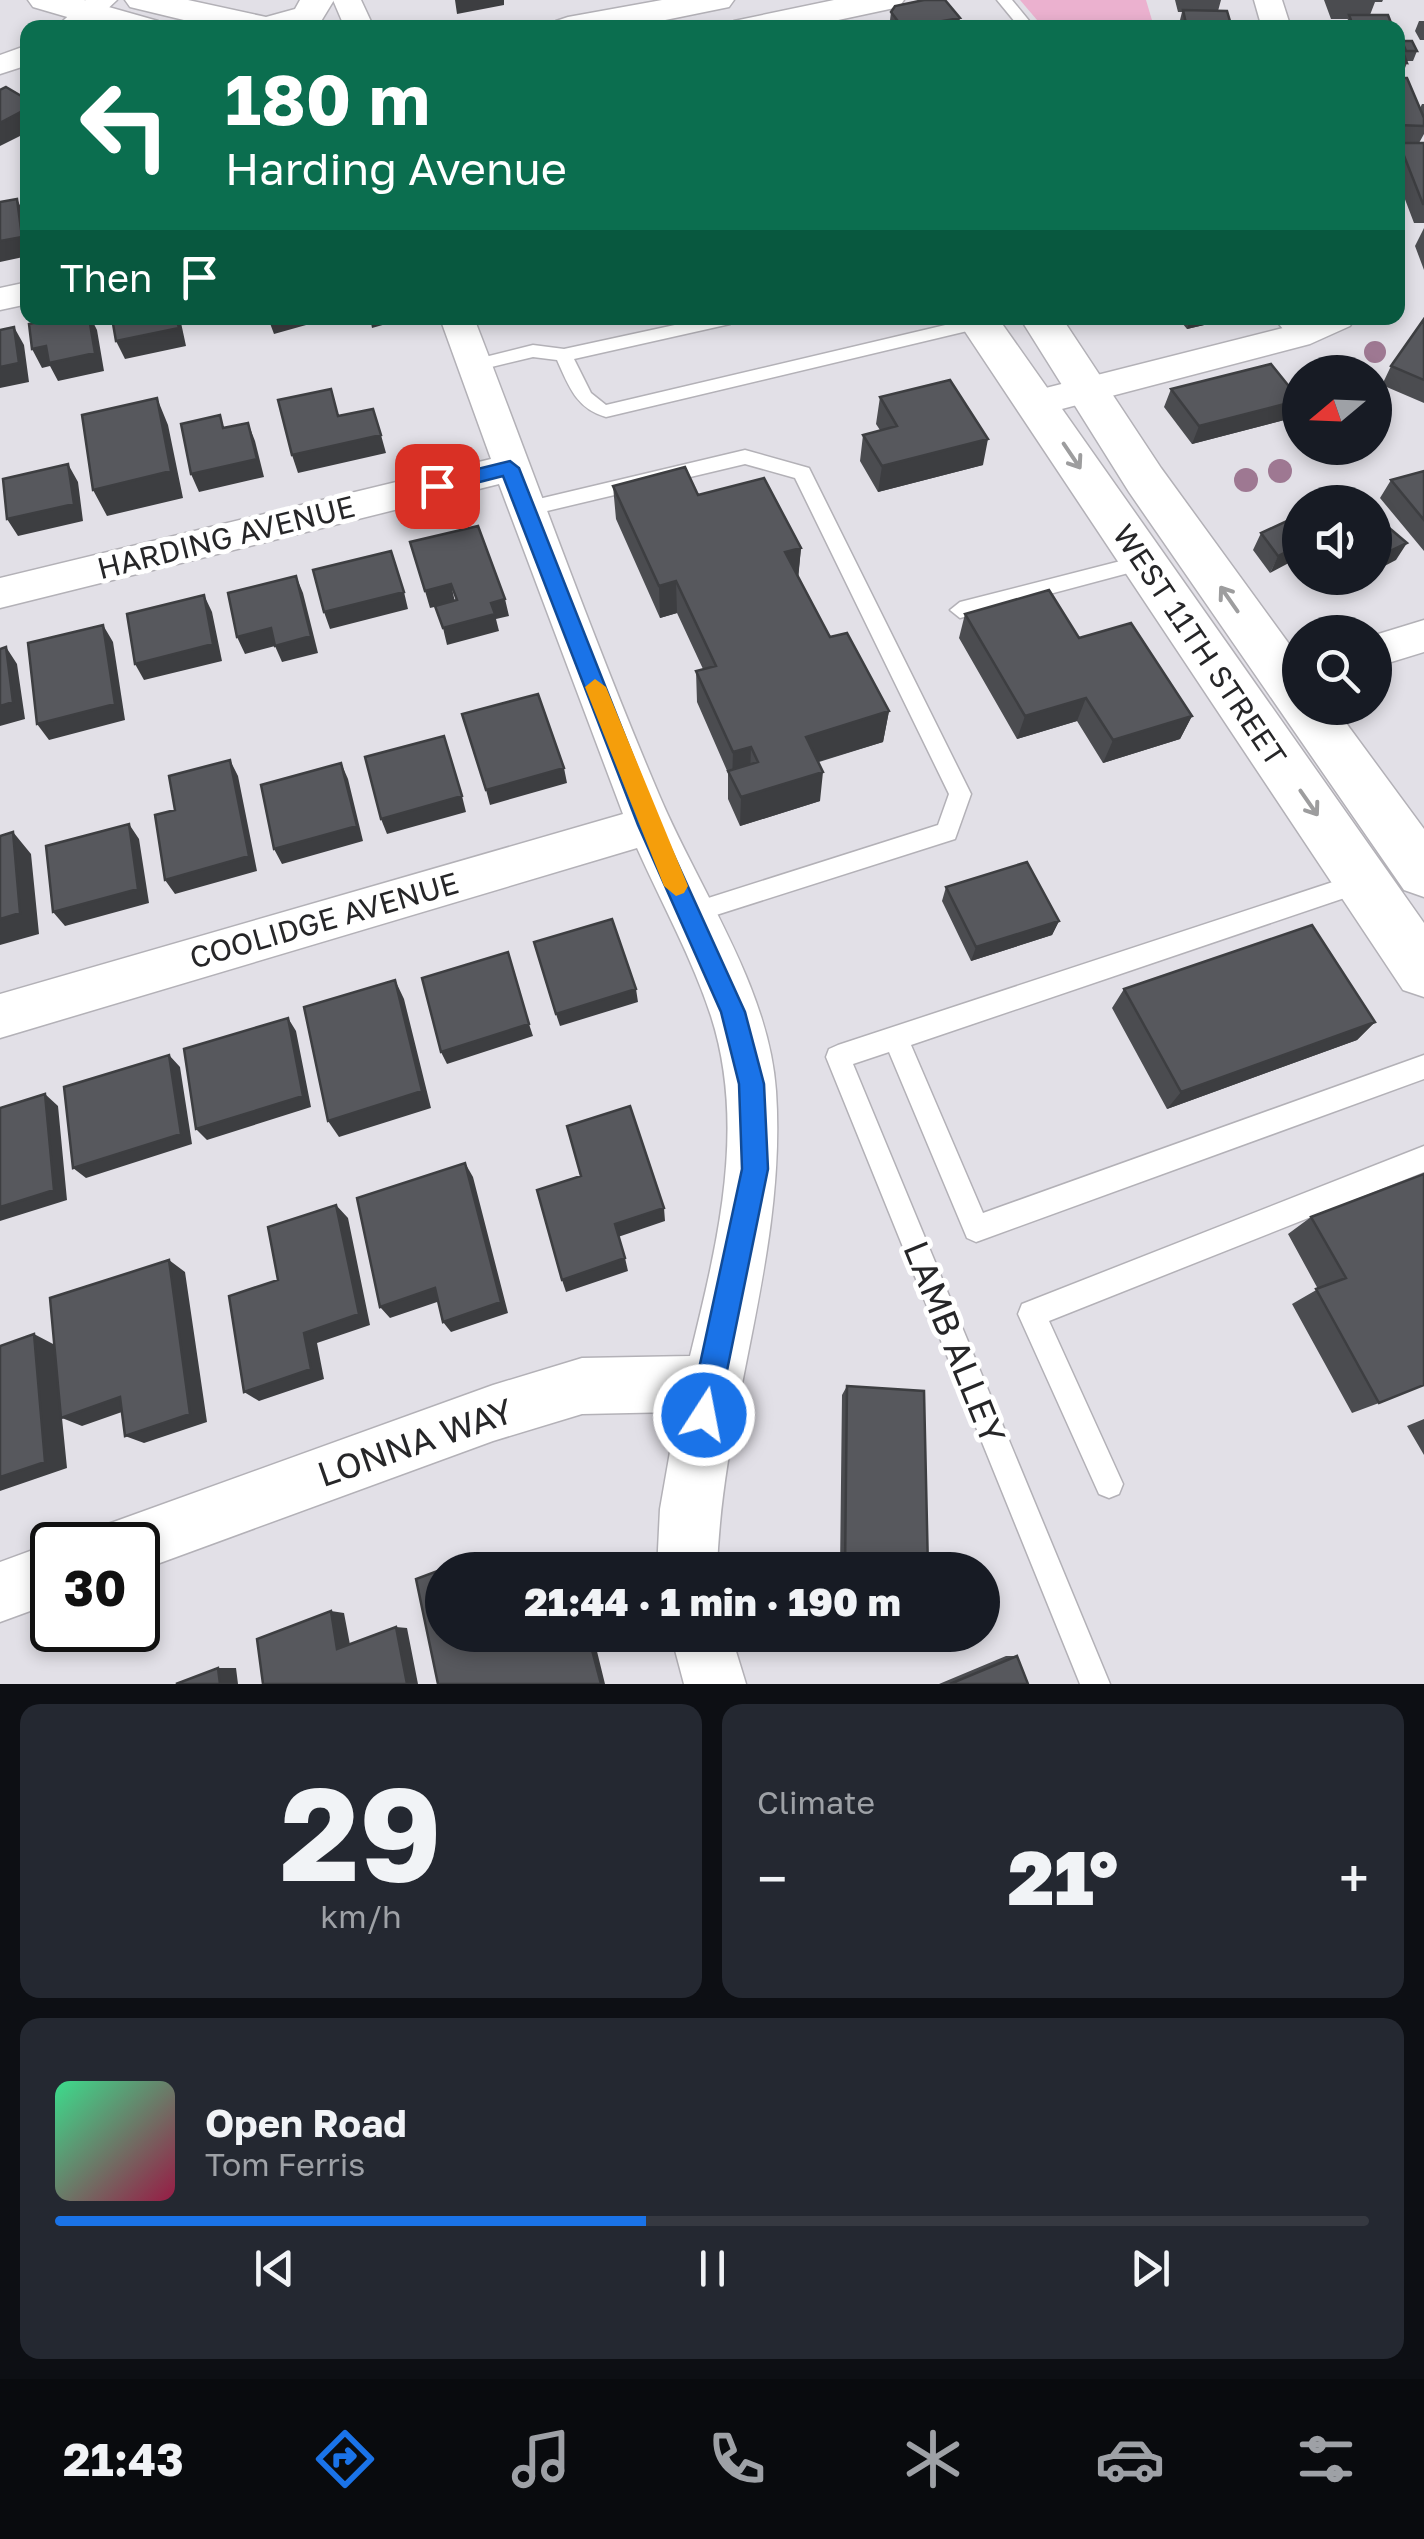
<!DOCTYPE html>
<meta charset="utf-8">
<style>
body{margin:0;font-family:"Golos Text",sans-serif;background:#242831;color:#f1f3f6;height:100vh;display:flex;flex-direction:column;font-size:38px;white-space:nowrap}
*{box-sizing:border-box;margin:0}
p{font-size:32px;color:#9ea1a6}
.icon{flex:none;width:55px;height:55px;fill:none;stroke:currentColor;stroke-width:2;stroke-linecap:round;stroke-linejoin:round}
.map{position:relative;height:1684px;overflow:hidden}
.side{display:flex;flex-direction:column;gap:20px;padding:20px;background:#0d0f14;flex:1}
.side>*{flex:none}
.guide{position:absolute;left:20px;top:20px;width:1385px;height:305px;border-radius:20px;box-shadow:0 5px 15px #0003;background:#0b6e4f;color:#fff;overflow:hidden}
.needle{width:65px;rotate:251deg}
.buttons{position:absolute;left:1282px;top:355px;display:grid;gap:20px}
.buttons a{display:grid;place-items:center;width:110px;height:110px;border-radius:50%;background:#171b24;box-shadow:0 5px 15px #0003;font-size:50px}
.speed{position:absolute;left:30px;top:1522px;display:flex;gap:20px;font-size:50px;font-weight:700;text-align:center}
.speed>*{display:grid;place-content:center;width:130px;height:130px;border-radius:50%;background:#171b24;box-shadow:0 5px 15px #0003;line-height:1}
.speed .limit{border:5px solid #111;border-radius:15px;background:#fff;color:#111}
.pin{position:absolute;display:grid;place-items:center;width:85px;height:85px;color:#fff;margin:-42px;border-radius:20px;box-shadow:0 5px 15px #0006}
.me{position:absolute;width:110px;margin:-55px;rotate:11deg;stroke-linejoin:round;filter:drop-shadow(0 0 8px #0008)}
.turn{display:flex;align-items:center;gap:35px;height:210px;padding:0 40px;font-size:45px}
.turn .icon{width:130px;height:130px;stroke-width:2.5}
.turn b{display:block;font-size:70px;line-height:85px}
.then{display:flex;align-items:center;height:95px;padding:0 40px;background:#0003;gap:20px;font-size:38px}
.big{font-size:75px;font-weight:800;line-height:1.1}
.side .tile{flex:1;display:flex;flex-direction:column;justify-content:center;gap:15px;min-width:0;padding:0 35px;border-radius:20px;background:#242831}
.side .dial{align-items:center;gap:0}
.dial b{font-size:130px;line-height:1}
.song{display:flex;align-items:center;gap:30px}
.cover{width:120px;height:120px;border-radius:15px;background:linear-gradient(135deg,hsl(150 70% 55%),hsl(340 70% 35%))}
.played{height:10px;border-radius:5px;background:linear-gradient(90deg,#1a73e8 45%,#363941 45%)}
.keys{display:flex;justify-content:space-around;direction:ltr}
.heat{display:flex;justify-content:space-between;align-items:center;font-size:55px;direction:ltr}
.side .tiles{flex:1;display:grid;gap:20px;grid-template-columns:1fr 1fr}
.tile:last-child{grid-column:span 2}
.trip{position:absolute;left:425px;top:1552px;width:575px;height:100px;border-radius:50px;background:#171b24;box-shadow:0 5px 15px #0003;font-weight:800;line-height:100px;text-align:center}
.tabs{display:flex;height:160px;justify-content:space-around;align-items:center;background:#090b0e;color:#9ea1a6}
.tabs .icon{width:70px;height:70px}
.tabs .on{color:#1a73e8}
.tabs b{font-size:45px;color:#f1f3f6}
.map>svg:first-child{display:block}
</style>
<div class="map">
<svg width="1424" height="1684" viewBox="0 0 1424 1684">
<rect width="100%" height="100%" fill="#e2e0e7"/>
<!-- green -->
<path fill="#ebb1cf" d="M1020 0H1146L1154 27H1043Z"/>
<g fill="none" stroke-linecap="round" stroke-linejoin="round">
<!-- service casing -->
<g stroke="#b3b1b7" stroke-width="3">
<path id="service" d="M997 0H1012L1035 28H1020Z
M707 318H739L730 324 574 359 591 393 606 405 975 318H986L989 322 980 328 606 417C577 409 569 387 557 360L533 357 475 371 466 365 469 361 533 345 564 349Z
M1274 318H1291L1307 336 1304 340H1292Z
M745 450 809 468 971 794 955 839 688 924 680 921 676 914 680 907 938 825 949 794 795 478 745 464 526 516 516 509 526 502Z
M1144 555 1154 562 1151 567 960 618 950 610 960 602Z
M1363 872 1371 875 1374 882 1371 889 911 1045 983 1213 1424 1055V1079L976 1242 967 1238 889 1052 853 1064 1110 1684H1080L826 1057 829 1049 838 1045Z
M1424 1146V1172L1049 1321 1123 1484 1119 1494 1109 1498 1099 1494 1018 1314 1022 1304Z"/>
</g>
<!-- minor casing -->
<g stroke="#b3b1b7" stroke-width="3">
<path id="minor" d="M86 0H117L87 28H55Z
M333 0H361L374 28H345Z
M1254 0H1282L1291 28H1262Z
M28 45V65L0 74V55Z
M28 282V304L0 310V288Z
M440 318H474C536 478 593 640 660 797 700 891 769 988 776 1091 787 1254 722 1408 717 1570H657L660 1509 677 1412 582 1414 493 1441 138 1571V1545H100L108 1524 493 1385 582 1358 690 1356C717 1245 747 1128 711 1016 692 958 662 904 637 848L0 1038V994L623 814 499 484 0 608V578L491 459Z
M1309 318H1355L1350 326 1310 344 1035 416 1022 412 1017 403 1022 394 1287 327Z
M1424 620V652L1375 667V635Z
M52 1543 56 1545H52V1603L0 1622V1562Z
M671 1635H731L746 1684H684Z"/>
</g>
<!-- primary casing -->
<g stroke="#b3b1b7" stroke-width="3">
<path id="primary" d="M28 0H84L158 21 163 28H105L33 7Z
M125 0H188L266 17 295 9 300 0H334L320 23 306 28H217L130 7Z
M662 0H734L729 7 626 28H551L556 21 568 17Z
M834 0H904L899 7 801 28H729L734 21Z
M956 318H998L1424 923V997L1403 990Z
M1020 318H1062L1161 468 1300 659V708H1335L1424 829V897L1404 890 1129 492Z"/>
</g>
<!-- service -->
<use href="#service" fill="#fff" fill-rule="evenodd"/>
<!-- minor -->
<use href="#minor" fill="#fff" fill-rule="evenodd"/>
<!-- primary -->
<use href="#primary" fill="#fff" fill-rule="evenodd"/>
</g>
<!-- trees -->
<g fill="#9e7892">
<circle cx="1375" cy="352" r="11"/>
<circle cx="1280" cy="471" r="12"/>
<circle cx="1246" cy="480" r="12"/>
</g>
<!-- wall -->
<path fill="#4b4c50" d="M1175 0H1221L1218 11 1232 28H1178L1182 12H1178Z
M1324 0H1383L1382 2H1375L1370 15 1393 28H1344L1348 19H1331Z
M891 12 958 28H889Z
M1419 21H1424V40H1420L1415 31Z
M1398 38 1400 45 1402 41 1417 51 1413 61H1407V63L1401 78 1420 108 1422 104H1424V134L1419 143H1424V223H1414L1398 181Z
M1424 228V270L1415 246Z
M1178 318H1234L1187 329Z
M1424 319V403L1382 385 1391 366Z
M1171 389 1292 418 1192 444 1164 407Z
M880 397 983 465 878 492 860 461 863 435 880 430 876 424Z
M1424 471V551L1380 498 1391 480Z
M613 486 698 495 801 548 798 577 830 637 889 711 883 742 819 762 820 801 740 826 728 799V773L697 702 696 671 703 669 677 613 660 618 616 519Z
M1300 515 1270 573 1253 550 1261 533Z
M965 614 1079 638 1192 716 1180 739 1103 763 1077 721 1017 739 959 638Z
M946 887 1059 921 1052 935 971 961 942 901Z
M1124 989 1375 1022 1357 1040 1167 1109 1112 1008Z
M1424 1174 1379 1403 1352 1413 1292 1304 1318 1289 1288 1234 1311 1217Z
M847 1386 928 1570H840L842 1395Z
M1424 1419V1455L1407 1426Z
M1006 1656H1017L1028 1684H939Z"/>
<!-- shaded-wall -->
<path fill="#3d3e41" d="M455 0H504V5L457 14Z
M960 18 958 28H910Z
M28 108V132L0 146V123Z
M17 199 26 218 28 256 0 262V241Z
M89 318H91L97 330 104 371 58 381 50 366 42 368 32 349Z
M176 318H180L186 346 125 359 116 341Z
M268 318H331L274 334Z
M370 318H407L372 328Z
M1191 318H1234L1187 329Z
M14 327 24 345 29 382 0 388V367Z
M157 398 168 425 183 498 107 516 93 490Z
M1300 400 1292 418 1192 444 1199 426Z
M248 423 255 441 264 477 199 492 191 474Z
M381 435 386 453 298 473 292 455Z
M988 439 983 465 878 492 882 466Z
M68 464 78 482 83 521 18 536 7 519Z
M1407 543 1396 560 1375 571V562L1378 557Z
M1300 545V557L1270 573 1278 556Z
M801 548 798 580 785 552Z
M296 576 303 593 318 653 282 662 275 646 245 654 237 637Z
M676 581 677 613 660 618 659 586Z
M451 584 455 602 430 608 425 591Z
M404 592 408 609 330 629 324 612Z
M204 595 212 612 222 661 144 680 135 664Z
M505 599 509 616 496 619 499 631 447 645 443 628 491 603Z
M103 625 113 642 125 720 49 740 37 724Z
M6 647 17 664 25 719 0 726V706Z
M1086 698 1077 721 1017 739 1025 716Z
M889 711 883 742 803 766 806 737Z
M1192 716 1180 739 1103 763 1113 740Z
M751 747 750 776 732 781 733 752Z
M230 760 238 776 257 871 175 894 165 880Z
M341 763 348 779 363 841 282 864 274 849Z
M564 768 567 783 490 805 486 790Z
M823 772 820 801 740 826 741 797Z
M462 796 466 812 387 834 381 819Z
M129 824 139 839 149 903 65 926 53 912Z
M13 832 31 854 39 934 0 945V919Z
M1059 921 1052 935 971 961 976 947Z
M395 980 404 999 431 1108 339 1137 328 1121Z
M636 989 638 1002 560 1026 556 1014Z
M288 1018 296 1031 311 1107 207 1140 196 1129Z
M1375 1022 1357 1040 1167 1109 1181 1092Z
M529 1024 533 1036 447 1064 441 1052Z
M169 1055 180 1067 192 1144 86 1178 73 1168Z
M45 1094 58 1106 67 1200 0 1221V1207Z
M465 1163 473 1177 508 1313 451 1332 443 1322Z
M336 1205 348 1218 370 1325 317 1343 324 1379 259 1401 244 1392 304 1333Z
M664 1208 665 1221 618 1237 615 1224Z
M625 1258 628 1271 566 1292 562 1280Z
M169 1260 185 1272 207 1422 144 1443 125 1436Z
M435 1288 443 1300 390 1318 380 1307Z
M34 1334 55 1345 120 1397 139 1406 82 1426 62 1418 67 1468 0 1491V1477Z
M478 1556 486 1559 489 1570H482Z
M331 1611 344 1613 351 1650 337 1649Z
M396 1627 407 1628 418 1684H407Z
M588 1635H593L605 1684H601Z
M218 1668H236L238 1684H220Z"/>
<!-- building -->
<path fill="#57585d" stroke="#3d3e41" stroke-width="2.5" d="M924 0H945L960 18 903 28 891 12 895 6Z
M1183 10 1227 11 1232 28H1187Z
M1349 15H1388L1393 28H1354Z
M1398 38 1407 63 1398 62Z
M1402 41H1412L1417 51H1406Z
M1398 78H1407L1424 118V126L1398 125Z
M6 87 28 100V108L0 123V90Z
M1399 143H1424V204H1423Z
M17 199 22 237 0 241V202Z
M61 318H89L95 353 49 363 46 346 32 349 29 324Z
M112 318H176L179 328 116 341Z
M1424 319V380L1391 366Z
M14 327 19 363 0 367V330Z
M1271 364 1300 400 1199 426 1171 389Z
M950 380 988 439 882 466 863 435 897 426 880 397Z
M331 389 338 416 373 409 381 435 292 455 278 400Z
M157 398 171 471 93 490 82 415Z
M220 415 223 428 248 423 257 459 191 474 181 424Z
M68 464 74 504 7 519 3 479Z
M685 467 698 495 764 478 801 548 785 552 830 637 847 633 889 711 806 737 823 772 741 797 728 771 758 762 751 747 733 752 696 671 716 666 676 581 659 586 613 486Z
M1424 471V520L1391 480Z
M1348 492 1360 502H1326Z
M1300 515V545L1278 556 1261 533Z
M1375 516 1407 543 1378 557 1375 555Z
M478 526 505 599 491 603 495 614 443 628 435 606 457 600 451 584 425 591 410 542Z
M391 551 404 592 324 612 313 570Z
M296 576 311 636 275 646 271 628 237 637 228 593Z
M1049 590 1079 638 1131 623 1192 716 1113 740 1086 698 1025 716 965 614Z
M204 595 213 644 135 664 127 614Z
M103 625 115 704 37 724 28 643Z
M6 647 13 702 0 706V649Z
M538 694 564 768 486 790 462 714Z
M444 736 462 796 381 819 365 757Z
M230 760 249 856 165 880 155 815 175 810 169 776Z
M341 763 357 826 274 849 261 785Z
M129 824 138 889 53 912 46 846Z
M13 832 20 913 0 919V836Z
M1027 862 1059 921 976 947 946 887Z
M612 919 636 989 556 1014 534 942Z
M1312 925 1375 1022 1181 1092 1124 989Z
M508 952 529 1024 441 1052 422 978Z
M395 980 422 1091 328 1121 304 1007Z
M288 1018 303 1096 196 1129 184 1049Z
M169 1055 181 1134 73 1168 64 1087Z
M45 1094 54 1190 0 1207V1108Z
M630 1106 664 1208 615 1224 625 1258 562 1280 537 1190 581 1176 567 1126Z
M465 1163 501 1302 443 1322 435 1288 380 1307 357 1198Z
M1424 1174V1385L1379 1403 1316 1289 1346 1278 1311 1217Z
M336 1205 359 1314 304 1333 311 1369 244 1392 229 1296 278 1280 268 1227Z
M169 1260 190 1414 125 1436 120 1397 61 1418 50 1298Z
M34 1334 45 1462 0 1477V1346Z
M847 1386 924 1391 928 1570H845Z
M478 1556 482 1570H442V1635H588L601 1684H438L416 1579Z
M331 1611 337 1649 396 1627 407 1684H263L257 1639Z
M1017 1656 1028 1684H950Z
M218 1668 220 1684H176Z"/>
<!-- one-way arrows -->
<defs><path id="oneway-shaft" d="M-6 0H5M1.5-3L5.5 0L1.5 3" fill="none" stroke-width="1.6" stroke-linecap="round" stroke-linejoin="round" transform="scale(2.5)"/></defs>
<g stroke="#9d9d9e">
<use href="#oneway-shaft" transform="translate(1072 456) rotate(56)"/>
<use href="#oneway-shaft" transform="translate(1229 599) rotate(-125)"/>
<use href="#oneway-shaft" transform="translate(1309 803) rotate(55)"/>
</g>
<!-- route -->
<path fill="#1a73e8" stroke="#114b97" stroke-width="2.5" d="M510 461 519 468 660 825 745 1012 764 1084 768 1169 718 1415 714 1425 704 1429 694 1425 689 1415 742 1169 739 1084 721 1012 638 825 503 476 437 493 427 486 437 479Z"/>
<!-- slow -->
<path fill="#f59e0b" d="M595 679 606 687 688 886 684 893 676 896 664 886 585 687Z"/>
<g text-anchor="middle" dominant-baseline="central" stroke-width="10" stroke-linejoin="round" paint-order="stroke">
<!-- street labels -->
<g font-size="30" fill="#262628" stroke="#fff">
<text transform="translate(226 537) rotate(-14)">HARDING AVENUE</text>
<text transform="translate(1200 645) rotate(56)">WEST 11TH STREET</text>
<text transform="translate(324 920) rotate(-16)">COOLIDGE AVENUE</text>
</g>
<!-- near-street labels -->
<g font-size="35" fill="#262628" stroke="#fff">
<text transform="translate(955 1342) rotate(68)">LAMB ALLEY</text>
<text transform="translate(415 1442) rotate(-19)">LONNA WAY</text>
</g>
</g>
</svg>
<div class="buttons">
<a><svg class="needle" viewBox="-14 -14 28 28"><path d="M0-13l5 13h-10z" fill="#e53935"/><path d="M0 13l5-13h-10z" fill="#9ea1a6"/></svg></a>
<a><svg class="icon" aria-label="sound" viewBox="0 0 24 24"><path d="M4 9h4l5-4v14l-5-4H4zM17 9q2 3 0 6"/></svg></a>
<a><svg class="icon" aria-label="search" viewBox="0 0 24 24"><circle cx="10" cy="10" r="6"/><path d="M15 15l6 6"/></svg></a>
</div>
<div class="speed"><div class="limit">30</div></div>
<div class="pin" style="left:437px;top:486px;background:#d93025"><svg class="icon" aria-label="arrive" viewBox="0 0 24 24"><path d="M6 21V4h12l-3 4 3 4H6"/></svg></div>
<svg class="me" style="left:704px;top:1415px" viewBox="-20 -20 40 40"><circle r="17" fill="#1a73e8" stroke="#fff" stroke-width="3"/><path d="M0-11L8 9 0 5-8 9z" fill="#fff"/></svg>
<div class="trip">21:44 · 1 min · 190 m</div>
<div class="guide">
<div class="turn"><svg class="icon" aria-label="left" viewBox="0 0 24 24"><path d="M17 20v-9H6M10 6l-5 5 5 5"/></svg><div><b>180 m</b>Harding Avenue</div></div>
<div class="then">Then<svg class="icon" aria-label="arrive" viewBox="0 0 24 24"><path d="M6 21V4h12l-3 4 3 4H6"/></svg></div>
</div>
</div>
<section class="side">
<div class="tiles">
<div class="tile dial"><b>29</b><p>km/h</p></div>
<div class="tile"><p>Climate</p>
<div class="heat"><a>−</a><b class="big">21°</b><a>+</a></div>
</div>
<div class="tile">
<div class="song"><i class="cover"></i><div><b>Open Road</b><p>Tom Ferris</p></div></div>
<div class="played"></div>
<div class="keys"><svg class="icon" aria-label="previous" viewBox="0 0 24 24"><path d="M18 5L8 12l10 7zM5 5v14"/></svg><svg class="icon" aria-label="pause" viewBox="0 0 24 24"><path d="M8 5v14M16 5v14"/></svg><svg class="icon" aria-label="next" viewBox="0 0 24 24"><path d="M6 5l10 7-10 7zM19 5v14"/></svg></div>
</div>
</div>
</section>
<nav class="tabs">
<b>21:43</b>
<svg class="icon on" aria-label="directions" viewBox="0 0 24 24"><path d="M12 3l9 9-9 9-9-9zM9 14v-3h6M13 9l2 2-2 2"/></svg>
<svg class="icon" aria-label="music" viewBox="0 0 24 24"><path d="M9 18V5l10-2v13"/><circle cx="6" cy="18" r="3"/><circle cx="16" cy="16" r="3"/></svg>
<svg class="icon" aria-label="phone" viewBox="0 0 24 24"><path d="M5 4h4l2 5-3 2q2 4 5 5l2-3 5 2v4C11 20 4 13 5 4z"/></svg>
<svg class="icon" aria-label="climate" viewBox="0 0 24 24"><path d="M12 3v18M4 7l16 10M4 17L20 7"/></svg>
<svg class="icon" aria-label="car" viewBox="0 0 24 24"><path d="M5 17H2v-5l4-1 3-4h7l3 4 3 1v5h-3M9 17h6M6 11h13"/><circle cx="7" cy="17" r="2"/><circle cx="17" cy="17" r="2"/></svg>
<svg class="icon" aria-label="filters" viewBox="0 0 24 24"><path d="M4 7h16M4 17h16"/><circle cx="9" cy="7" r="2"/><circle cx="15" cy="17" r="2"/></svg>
</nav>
